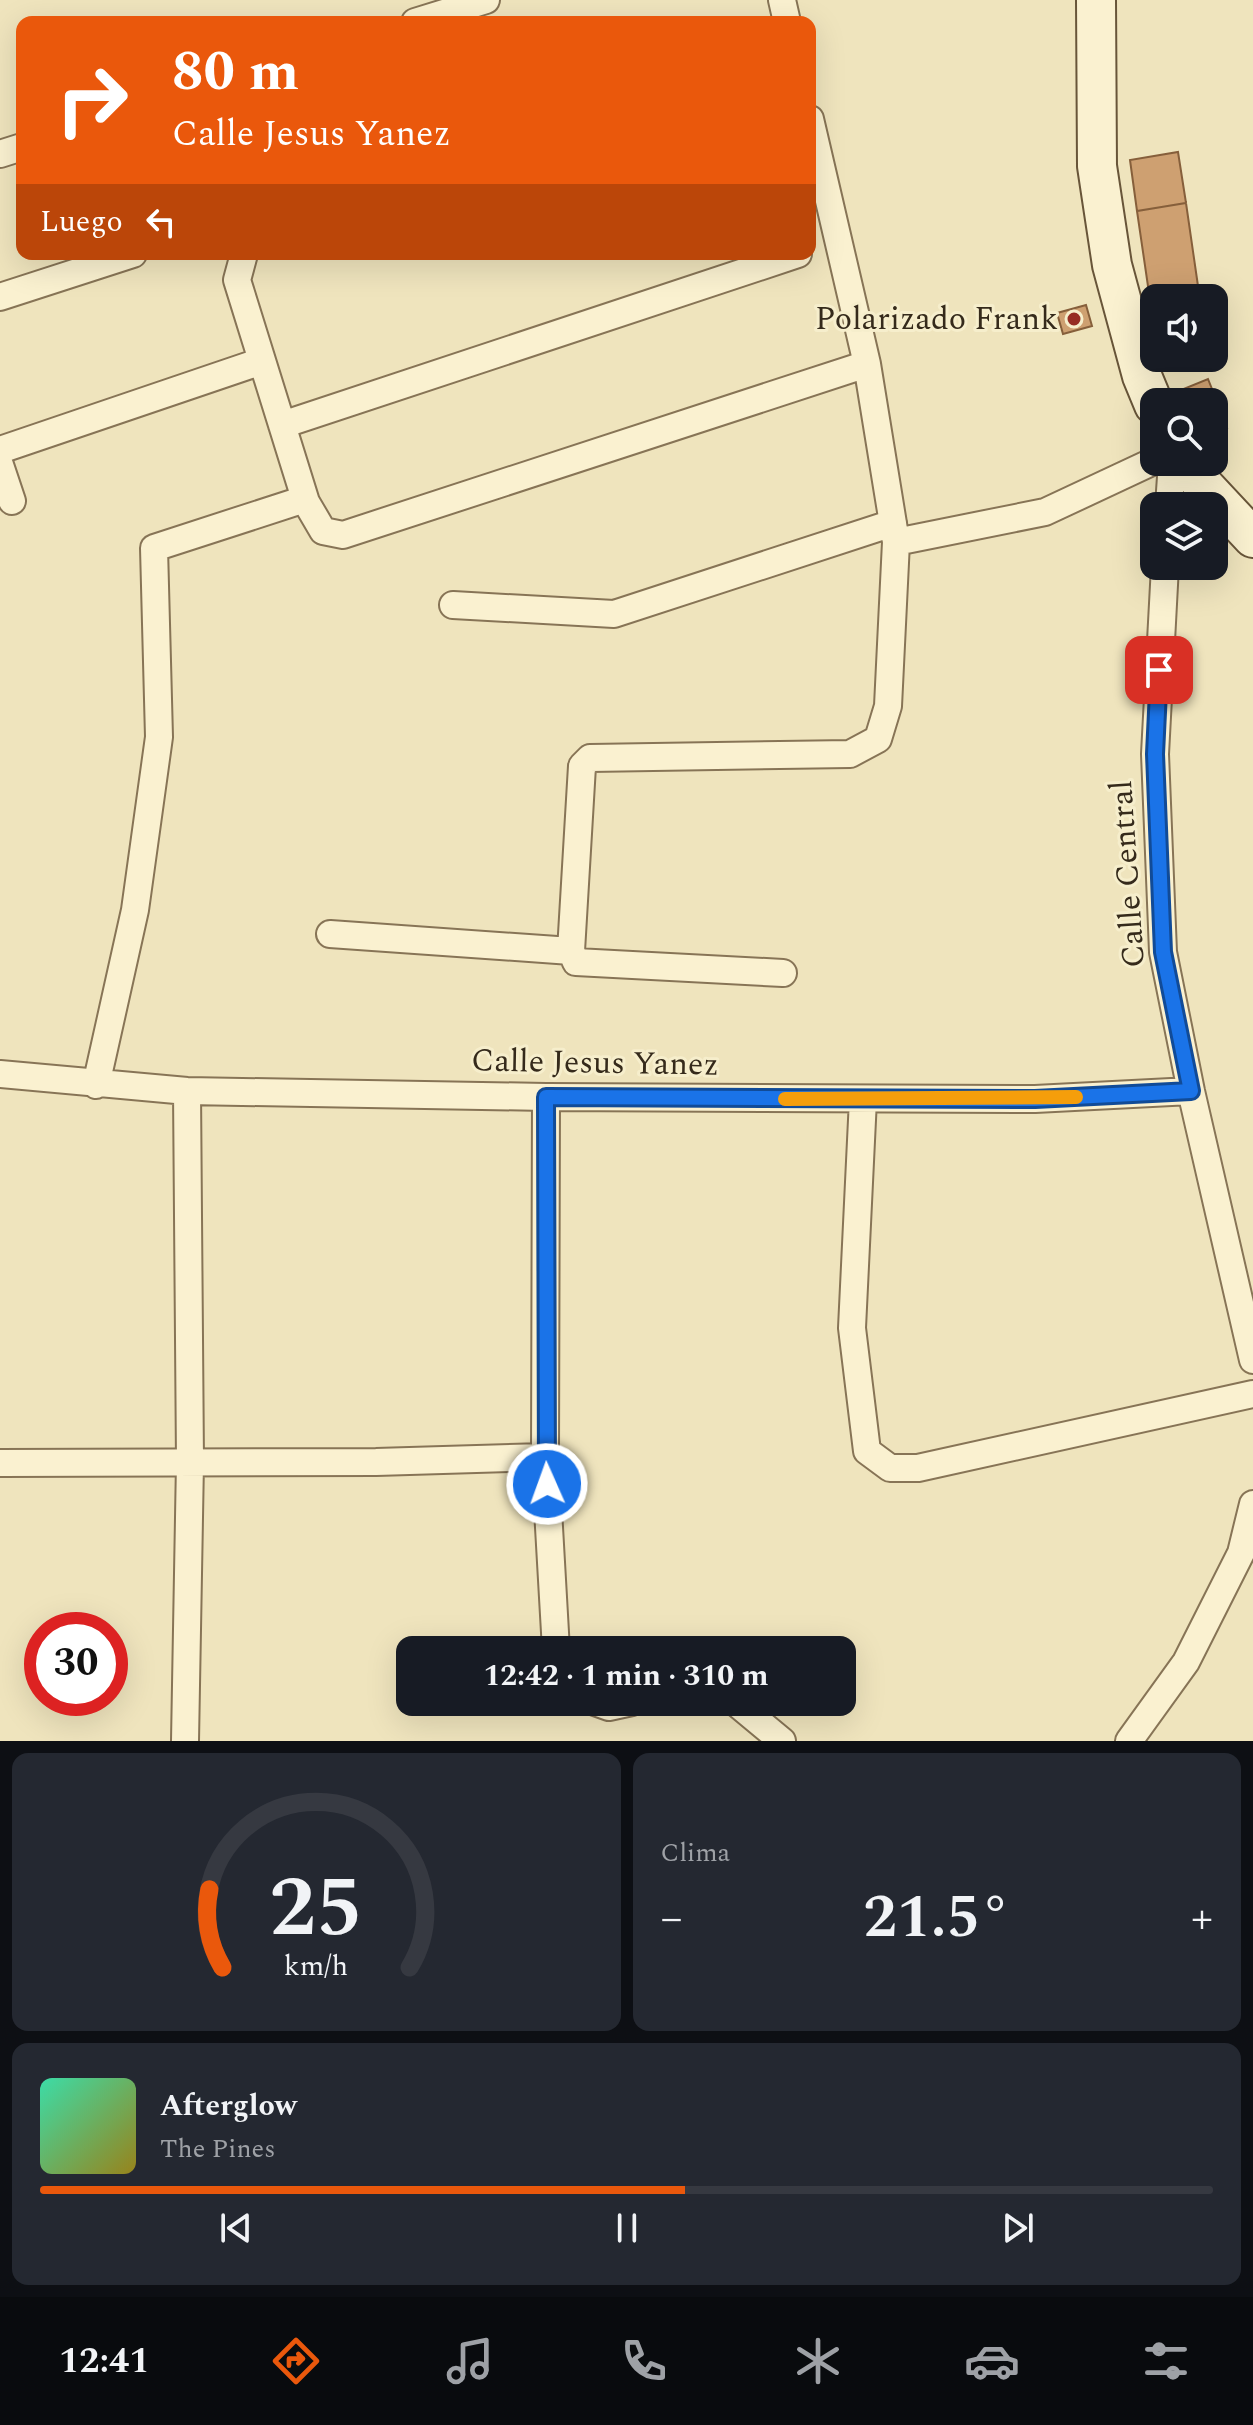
<!DOCTYPE html>
<html lang="es">
<meta charset="utf-8">
<style>
body{margin:0;font-family:Spectral,serif;background:#242831;color:#f1f3f6;height:100vh;display:flex;flex-direction:column;font-size:30px;white-space:nowrap}
*{box-sizing:border-box;margin:0}
p{font-size:26px;color:#9ea1a6}
.icon{flex:none;width:44px;height:44px;fill:none;stroke:currentColor;stroke-width:2;stroke-linecap:round;stroke-linejoin:round}
.map{position:relative;height:1741px;overflow:hidden}
.sheet{display:flex;flex-direction:column;gap:12px;padding:12px;background:#0d0f14;flex:1}
.sheet>*{flex:none}
.hud{position:absolute;left:16px;top:16px;width:800px;height:244px;border-radius:16px;box-shadow:0 8px 32px #0002;background:#ea580c;color:#fff;overflow:hidden}
.controls{position:absolute;left:1140px;top:284px;display:grid;gap:16px}
.controls a{display:grid;place-items:center;width:88px;height:88px;border-radius:16px;background:#171b24;box-shadow:0 8px 32px #0002;font-size:40px}
.speed{position:absolute;left:24px;top:1612px;display:flex;gap:16px;font-size:40px;font-weight:700;text-align:center}
.speed>*{display:grid;place-content:center;width:104px;height:104px;border-radius:50%;background:#171b24;box-shadow:0 8px 32px #0002;line-height:1}
.speed .limit{border:12px solid #d22;background:#fff;color:#111}
.pin{position:absolute;display:grid;place-items:center;width:68px;height:68px;color:#fff;margin:-34px;border-radius:16px;box-shadow:0 4px 12px #0006}
.me{position:absolute;width:88px;margin:-44px;rotate:358deg;stroke-linejoin:round;filter:drop-shadow(0 0 6px #0008)}
.turn{display:flex;align-items:center;gap:28px;height:168px;padding:0 24px;font-size:36px}
.turn .icon{width:104px;height:104px;stroke-width:2.5}
.turn b{display:block;font-size:56px;line-height:68px}
.then{display:flex;align-items:center;height:76px;padding:0 24px;background:#0003;gap:16px;font-size:30px}
.big{font-size:60px;font-weight:700;line-height:1.1}
.sheet .card{flex:1;display:flex;flex-direction:column;justify-content:center;gap:12px;min-width:0;padding:0 28px;border-radius:16px;background:#242831}
.sheet .dial{align-items:center;gap:0}
.dial svg{height:208px;overflow:visible;fill:none;stroke:#363941;stroke-width:7;stroke-linecap:round;text-anchor:middle}
.dial text{fill:#f1f3f6;stroke:none}
.song{display:flex;align-items:center;gap:24px}
.cover{width:96px;height:96px;border-radius:12px;background:linear-gradient(135deg,hsl(160 70% 55%),hsl(50 70% 35%))}
.played{height:8px;border-radius:4px;background:linear-gradient(90deg,#ea580c 55%,#363941 55%)}
.keys{display:flex;justify-content:space-around;direction:ltr}
.heat{display:flex;justify-content:space-between;align-items:center;font-size:44px;direction:ltr}
.sheet .tiles{flex:1;display:grid;gap:12px;grid-template-columns:1fr 1fr}
.card:last-child{grid-column:span 2}
.trip{position:absolute;left:396px;top:1636px;width:460px;height:80px;border-radius:16px;background:#171b24;box-shadow:0 8px 32px #0002;font-weight:700;line-height:80px;text-align:center}
.tab-bar{display:flex;height:128px;justify-content:space-around;align-items:center;background:#090b0e;color:#9ea1a6}
.tab-bar .icon{width:56px;height:56px}
.tab-bar .current{color:#ea580c}
.tab-bar b{font-size:36px;color:#f1f3f6}
.map>svg:first-child{display:block}
</style>
<div class="map">
<svg width="1253" height="1741" viewBox="0 0 1253 1741">
<rect width="100%" height="100%" fill="#efe4bd"/>
<!-- building -->
<path fill="#cea071" stroke="#865f3b" stroke-width="2" d="M1178 152 1186 203 1137 211 1130 160Z
M1186 203 1198 286 1149 293 1137 211Z
M1086 305 1092 326 1063 334 1057 313Z
M1208 379 1218 404 1186 402 1181 390Z
M1218 404 1227 428 1214 434V406Z"/>
<g fill="none" stroke-linecap="round" stroke-linejoin="round">
<!-- street casing -->
<g stroke="#877456" stroke-width="30">
<path id="street" d="M782 0 787 22
M415 22 486 0
M0 154 22 147
M244 254 237 280 306 502 323 531 343 535 867 364
M0 297 133 254
M282 425 798 254
M0 450 262 361
M0 465 12 501
M1169 506 1172 462
M896 542 1045 512 1154 461
M1165 566 1155 754 1163 952 1191 1091 1253 1360
M453 605 614 614 893 523
M330 934 571 951
M783 973 576 962 571 951 582 766 590 758 850 754 878 739 888 706 896 542 867 364 810 119
M0 1074 187 1091 546 1097 1035 1099 1191 1091
M96 1085 135 910 159 737 154 548 305 499
M546 1097 545 1457 556 1650
M863 1099 852 1328 867 1451 890 1468H918L1253 1394
M0 1463 376 1462 545 1457
M595 1702 609 1707 632 1702
M735 1702 782 1741
M185 1741 190 1462 187 1091
M1129 1741 1186 1662 1241 1553 1253 1504"/>
</g>
<!-- secondary casing -->
<g stroke="#685539" stroke-width="42">
<path id="secondary" d="M1096 0 1097 166 1112 265 1142 376 1154 405
M1182 462 1253 538"/>
</g>
<!-- street -->
<use href="#street" stroke="#faf1d0" stroke-width="26"/>
<!-- secondary -->
<use href="#secondary" stroke="#faf1d0" stroke-width="38"/>
</g>
<g fill="none" stroke-linecap="round" stroke-linejoin="round">
<!-- route casing -->
<g stroke="#114b97" stroke-width="20">
<path id="route" d="M547 1484 546 1097 1035 1099 1191 1091 1163 952 1155 754 1159 670"/>
</g>
<!-- route -->
<use href="#route" stroke="#1a73e8" stroke-width="14"/>
<!-- slow -->
<path stroke="#f59e0b" stroke-width="14" d="M785 1099 1076 1097"/>
</g>
<!-- markers -->
<circle fill="#972d24" stroke="#f6eecc" stroke-width="3" cx="1074" cy="319" r="8"/>
<g text-anchor="middle" dominant-baseline="central" stroke-width="6" stroke-linejoin="round" paint-order="stroke">
<!-- poi labels -->
<g font-size="32" fill="#352a1b" stroke="#f6eecc" text-anchor="end">
<text x="1058" y="319">Polarizado Frank</text>
</g>
<!-- street labels -->
<g font-size="32" fill="#352a1b" stroke="#f6eecc">
<text transform="translate(1128 874) rotate(-94)">Calle Central</text>
<text transform="translate(595 1063) rotate(1)">Calle Jesus Yanez</text>
</g>
</g>
</svg>
<div class="controls">
<a><svg class="icon" aria-label="sound" viewBox="0 0 24 24"><path d="M4 9h4l5-4v14l-5-4H4zM17 9q2 3 0 6"/></svg></a>
<a><svg class="icon" aria-label="search" viewBox="0 0 24 24"><circle cx="10" cy="10" r="6"/><path d="M15 15l6 6"/></svg></a>
<a><svg class="icon" aria-label="layers" viewBox="0 0 24 24"><path d="M12 4l9 5-9 5-9-5zM3 14l9 5 9-5"/></svg></a>
</div>
<div class="speed"><div class="limit">30</div></div>
<div class="pin" style="left:1159px;top:670px;background:#d93025"><svg class="icon" aria-label="arrive" viewBox="0 0 24 24"><path d="M6 21V4h12l-3 4 3 4H6"/></svg></div>
<svg class="me" style="left:547px;top:1484px" viewBox="-20 -20 40 40"><circle r="17" fill="#1a73e8" stroke="#fff" stroke-width="3"/><path d="M0-11L8 9 0 5-8 9z" fill="#fff"/></svg>
<div class="trip">12:42 · 1 min · 310 m</div>
<div class="hud">
<div class="turn"><svg class="icon" aria-label="right" viewBox="0 0 24 24"><path d="M7 20v-9h11M14 6l5 5-5 5"/></svg><div><b>80 m</b>Calle Jesus Yanez</div></div>
<div class="then">Luego<svg class="icon" aria-label="left" viewBox="0 0 24 24"><path d="M17 20v-9H6M10 6l-5 5 5 5"/></svg></div>
</div>
</div>
<section class="sheet">
<div class="tiles">
<div class="card dial"><svg viewBox="0 0 100 80">
<path d="M14 69A42 42 0 1 1 86 69"/>
<path d="M14 69A42 42 0 0 1 9 39" stroke="#ea580c"/>
<text x="50" y="56" font-size="32" font-weight="700">25</text>
<text x="50" y="72" font-size="11">km/h</text>
</svg></div>
<div class="card"><p>Clima</p>
<div class="heat"><a>−</a><b class="big">21.5°</b><a>+</a></div>
</div>
<div class="card">
<div class="song"><i class="cover"></i><div><b>Afterglow</b><p>The Pines</p></div></div>
<div class="played"></div>
<div class="keys"><svg class="icon" aria-label="previous" viewBox="0 0 24 24"><path d="M18 5L8 12l10 7zM5 5v14"/></svg><svg class="icon" aria-label="pause" viewBox="0 0 24 24"><path d="M8 5v14M16 5v14"/></svg><svg class="icon" aria-label="next" viewBox="0 0 24 24"><path d="M6 5l10 7-10 7zM19 5v14"/></svg></div>
</div>
</div>
</section>
<nav class="tab-bar">
<b>12:41</b>
<svg class="icon current" aria-label="directions" viewBox="0 0 24 24"><path d="M12 3l9 9-9 9-9-9zM9 14v-3h6M13 9l2 2-2 2"/></svg>
<svg class="icon" aria-label="music" viewBox="0 0 24 24"><path d="M9 18V5l10-2v13"/><circle cx="6" cy="18" r="3"/><circle cx="16" cy="16" r="3"/></svg>
<svg class="icon" aria-label="phone" viewBox="0 0 24 24"><path d="M5 4h4l2 5-3 2q2 4 5 5l2-3 5 2v4C11 20 4 13 5 4z"/></svg>
<svg class="icon" aria-label="climate" viewBox="0 0 24 24"><path d="M12 3v18M4 7l16 10M4 17L20 7"/></svg>
<svg class="icon" aria-label="car" viewBox="0 0 24 24"><path d="M5 17H2v-5l4-1 3-4h7l3 4 3 1v5h-3M9 17h6M6 11h13"/><circle cx="7" cy="17" r="2"/><circle cx="17" cy="17" r="2"/></svg>
<svg class="icon" aria-label="filters" viewBox="0 0 24 24"><path d="M4 7h16M4 17h16"/><circle cx="9" cy="7" r="2"/><circle cx="15" cy="17" r="2"/></svg>
</nav>
